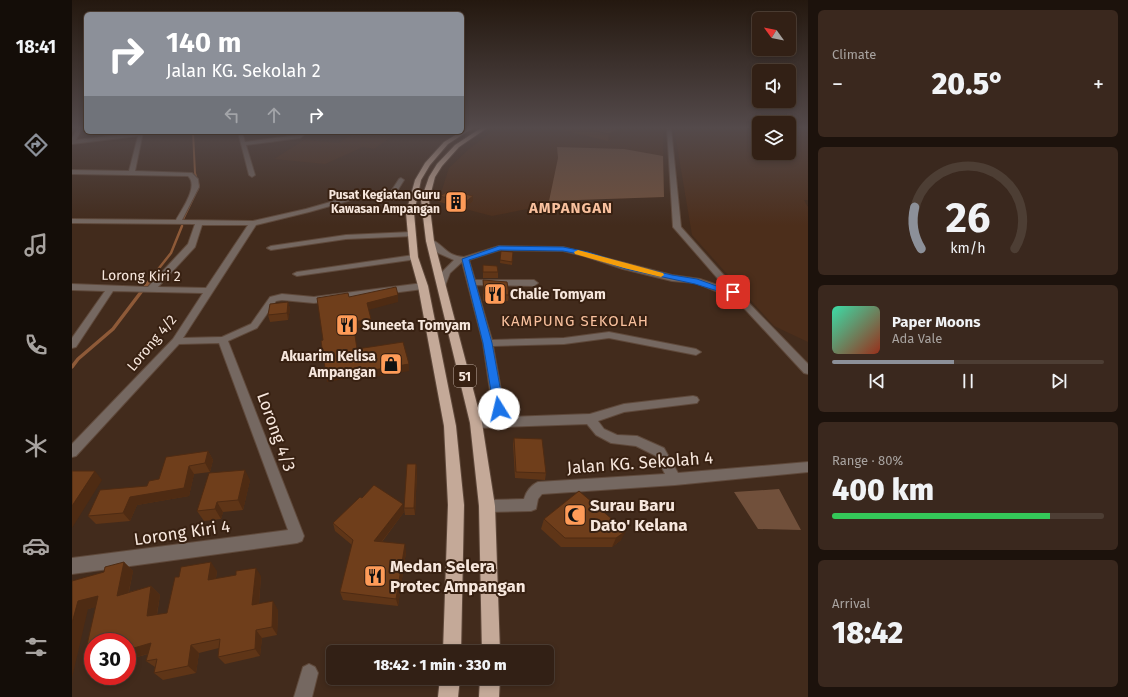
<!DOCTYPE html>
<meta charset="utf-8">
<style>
body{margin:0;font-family:"Fira Sans",sans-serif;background:#3a281e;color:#f1f3f6;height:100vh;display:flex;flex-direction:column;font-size:15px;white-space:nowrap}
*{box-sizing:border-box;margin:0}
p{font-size:13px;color:#a8a3a0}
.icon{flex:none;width:22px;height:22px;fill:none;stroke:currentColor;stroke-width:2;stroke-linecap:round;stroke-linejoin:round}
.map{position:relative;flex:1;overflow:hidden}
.drawer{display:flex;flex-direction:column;gap:10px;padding:10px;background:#1c120c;width:320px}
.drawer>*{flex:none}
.hud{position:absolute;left:12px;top:12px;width:380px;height:122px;border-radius:6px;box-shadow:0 2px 6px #0003,0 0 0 1px #4d3e34;background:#8c9099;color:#fff;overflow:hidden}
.needle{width:26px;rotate:303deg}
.fabs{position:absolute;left:680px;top:12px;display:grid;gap:8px}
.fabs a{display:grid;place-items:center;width:44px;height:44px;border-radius:6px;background:#322015;box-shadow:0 2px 6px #0003,0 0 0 1px #4d3e34;font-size:20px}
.speed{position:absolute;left:12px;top:633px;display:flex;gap:8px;font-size:20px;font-weight:700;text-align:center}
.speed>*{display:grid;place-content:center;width:52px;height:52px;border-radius:50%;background:#322015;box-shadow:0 2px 6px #0003,0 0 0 1px #4d3e34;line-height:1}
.speed .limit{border:6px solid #d22;background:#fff;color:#111}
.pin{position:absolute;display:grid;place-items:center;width:34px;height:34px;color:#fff;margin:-17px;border-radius:8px;box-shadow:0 2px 6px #0006}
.me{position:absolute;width:44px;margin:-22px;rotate:351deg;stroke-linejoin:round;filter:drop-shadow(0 0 3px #0008)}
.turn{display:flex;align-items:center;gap:14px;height:84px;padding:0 16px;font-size:18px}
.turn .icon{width:52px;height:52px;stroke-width:2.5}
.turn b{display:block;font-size:28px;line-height:34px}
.lanes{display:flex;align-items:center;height:38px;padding:0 16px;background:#0003;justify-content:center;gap:20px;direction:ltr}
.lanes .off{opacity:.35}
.big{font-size:30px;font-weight:800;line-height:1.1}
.drawer .tile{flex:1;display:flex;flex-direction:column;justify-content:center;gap:6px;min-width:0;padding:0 14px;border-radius:6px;background:#3a281e}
.drawer .dial{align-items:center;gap:0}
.dial svg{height:104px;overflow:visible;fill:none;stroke:#4d3e34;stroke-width:7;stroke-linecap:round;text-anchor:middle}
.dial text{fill:#f1f3f6;stroke:none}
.song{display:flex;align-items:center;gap:12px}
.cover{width:48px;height:48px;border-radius:6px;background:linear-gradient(135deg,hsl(160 70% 55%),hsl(10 70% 35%))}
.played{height:4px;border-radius:2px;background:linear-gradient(90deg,#8c9099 45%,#4d3e34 45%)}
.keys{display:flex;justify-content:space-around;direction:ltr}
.heat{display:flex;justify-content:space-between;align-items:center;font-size:22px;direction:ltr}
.charge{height:6px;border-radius:3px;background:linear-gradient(90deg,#34c759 80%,#4d3e34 0)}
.trip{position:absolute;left:254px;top:645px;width:228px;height:40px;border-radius:6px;background:#322015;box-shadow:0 2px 6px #0003,0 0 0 1px #4d3e34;font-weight:800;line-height:40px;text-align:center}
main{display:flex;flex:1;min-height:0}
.tab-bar{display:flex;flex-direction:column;width:72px;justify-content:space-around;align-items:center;background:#140d08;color:#a8a3a0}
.tab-bar .icon{width:28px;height:28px}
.tab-bar .on{color:#8c9099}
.tab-bar b{font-size:18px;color:#f1f3f6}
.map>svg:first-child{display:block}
</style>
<main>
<nav class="tab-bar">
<b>18:41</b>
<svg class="icon on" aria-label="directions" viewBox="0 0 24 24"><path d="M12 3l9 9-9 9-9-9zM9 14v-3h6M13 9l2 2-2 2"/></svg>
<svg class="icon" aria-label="music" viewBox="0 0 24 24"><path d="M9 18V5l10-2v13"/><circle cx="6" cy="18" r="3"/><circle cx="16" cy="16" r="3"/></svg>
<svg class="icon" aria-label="phone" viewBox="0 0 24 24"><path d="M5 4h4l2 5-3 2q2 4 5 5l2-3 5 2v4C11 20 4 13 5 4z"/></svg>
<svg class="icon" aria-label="climate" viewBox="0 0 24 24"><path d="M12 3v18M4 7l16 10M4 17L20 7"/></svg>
<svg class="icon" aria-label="car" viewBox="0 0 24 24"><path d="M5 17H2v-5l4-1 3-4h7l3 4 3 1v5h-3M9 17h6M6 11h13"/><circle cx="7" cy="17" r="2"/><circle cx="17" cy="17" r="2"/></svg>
<svg class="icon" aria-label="filters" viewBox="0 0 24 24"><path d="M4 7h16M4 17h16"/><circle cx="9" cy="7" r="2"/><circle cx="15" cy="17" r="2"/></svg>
</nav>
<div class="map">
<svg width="736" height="697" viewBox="0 0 736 697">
<rect width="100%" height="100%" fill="#422b1c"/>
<!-- built -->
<path fill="#4c2e1b" d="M424 128H591L592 197 477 201 471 206 420 216 366 202 377 168 397 149Z
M602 128H687V153H717V128H736V200H732L736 207V342L702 326 620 235Z
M284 132H335L321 135 302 149 291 147 253 164 202 159 232 140 267 143Z"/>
<!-- green -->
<path fill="#71503b" d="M485 147 552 149 591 156 592 197 477 201 486 158Z
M707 489 729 530 686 529 662 492Z"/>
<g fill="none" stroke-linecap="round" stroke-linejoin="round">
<!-- stream-far2 -->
<path stroke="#8e5a38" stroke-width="2" d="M121 132 123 173 127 186 125 191"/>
<!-- stream-far1 -->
<path stroke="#8e5a38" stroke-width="2.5" d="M111 219 125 190
M84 272 99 253 110 226"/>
<!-- stream -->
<path stroke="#8e5a38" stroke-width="3.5" d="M0 367 6 359 41 329 85 271"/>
<!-- minor casing -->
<g stroke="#5f493b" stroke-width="2">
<path id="minor" d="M6 128H10L4 140 71 132 63 171 120 173 126 179 127 187 110 220 181 221 234 209 283 195 316 196 327 179 329 178 332 180 322 196H341L344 198 341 200 283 199 237 212 184 225 111 338 150 337 179 324 198 297 210 294 242 297 351 283 355 286 351 289 242 303 210 300 204 301 185 328 156 341 232 536 230 541 225 543 0 574V558L216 530 147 343 107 344 4 456 0 457V444L101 339 131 293 41 291 4 347 0 348V338L33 291 0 290V284L76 287 116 244 123 224 0 223V219L104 220C110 209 127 186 116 176L0 174V170L57 171 66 136 0 144V138ZM130 225H176L134 288 86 287 123 247Z
M595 128H599L609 227 672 298 736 364V374L732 373 659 294 646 292 624 283 600 281 551 269 512 256 491 251 428 250 397 260 403 280H462L466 283 462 286 404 285 420 340 492 338 537 332 624 349 629 352 624 355 537 338 492 344 421 346 434 417 518 414 552 404 621 396 625 397 627 400 625 403 552 412 526 421 532 429 545 435 565 436 592 448 606 473 736 462V472L603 485 470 494 466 499 464 509 459 511 415 512 410 510 408 506 410 502 415 500 452 499C454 492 459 485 466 482L593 474 584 456 564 446 539 443 524 435 515 424 404 428 400 426 398 423 400 420 422 418 411 343 390 262 378 273 373 286H367L366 284 370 272 382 260 366 253 354 241 358 239C371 243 373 256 392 257L427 246 491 247 600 275 628 279 654 288 601 227Z
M166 132H170L173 142 226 135V132H230L232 135 228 138 174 145 183 175 180 177 177 175Z
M340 232H343V236L274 239 199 250 195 248 199 246 274 235Z
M342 255H345V259L225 276 221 274 225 272Z
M237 664 243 667 246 673 240 697H222L231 667Z"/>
</g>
<!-- trunk casing -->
<g stroke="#5f493b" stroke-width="2">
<path id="trunk" d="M395 128H401L376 144 358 165 349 180 342 213 346 257 356 286 384 426 392 505 389 652H371L376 505 372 426 346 286 338 257 334 213 343 180 353 163 372 142Z
M409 128H415L387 147 370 166 363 177 357 200 362 241 410 423 423 506 428 652H410L407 506 398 423 354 241 349 200 357 177 365 164 383 145Z
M368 678H388L386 697H366Z
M408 678H428L427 697H407Z"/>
</g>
<!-- minor -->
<use href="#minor" fill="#756861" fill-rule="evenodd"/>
<!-- trunk -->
<use href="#trunk" fill="#c4a998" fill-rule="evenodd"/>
</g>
<!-- wall -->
<path fill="#5f3517" d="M481 128H557L536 141Z
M368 196 401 201 392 208 368 202Z
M429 251 441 252 440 265 428 263Z
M411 265 426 272V278H411Z
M411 280 437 295 436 301H411Z
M216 302 218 309 216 320 198 322 196 315Z
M442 438 474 473 473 480 443 478 441 444Z
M136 451 141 460 138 472 122 474 117 496 65 505 58 521 24 524 16 516 75 486Z
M344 464 345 470 343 515H333L332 508Z
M178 480 171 510 151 512 149 519 132 521 125 511Z
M507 491 549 540 540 547H489L469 529 472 519Z
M290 498 332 512 310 542 334 552 326 606 271 600 268 592 280 545 263 531 261 523Z
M52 562 61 571 57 592 79 586 88 595 85 615 95 613 145 571 144 578 189 576 187 604 206 610 205 635 190 638 188 656 153 664 146 657 147 648 127 653 124 673 91 680 82 673 83 667 74 661 76 654 55 660V642L23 607 16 609 0 581 32 572Z"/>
<!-- shaded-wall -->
<path fill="#4e2b13" d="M548 128H557L536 141 537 134Z
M401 196V201L392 208V203Z
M326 295V302L296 310 295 303Z
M216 302 218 309 216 320 215 313Z
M299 319 300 326 282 329 281 322Z
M337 364V371L291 379 290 372Z
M289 369 290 376 255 382 254 375Z
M136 451 141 460 138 472 133 463Z
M344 464 345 470 343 515 342 508Z
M117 466 122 474 117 496 65 505 58 521 51 513 58 497Z
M173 470 178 480 171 510 166 500Z
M23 471 30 480 0 528V506Z
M145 502 151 512 149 519 143 509Z
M331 504 332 512 304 549 302 541Z
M554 531 549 540 540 547 544 538Z
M333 544 334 552 326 606 324 599Z
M52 562 61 571 54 604 45 596Z
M139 562 145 571 142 588 136 580Z
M184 568 189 576 186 613 180 605Z
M79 586 88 595 83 624 75 616Z
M26 596 36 604 16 609 0 678V623L6 601Z
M201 601 206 610 205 635 200 627Z
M184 630 190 638 188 656 183 649Z
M79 643 88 650 55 660V650Z
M119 645 127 653 124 673 116 666Z
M21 660V669L11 663Z"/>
<!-- building -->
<path fill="#6f3e1b" stroke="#4e2b13" d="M510 128H548L537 134Z
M378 190 401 196 392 203 368 196Z
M429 251 441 252 440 262 428 260Z
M411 265 425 266 426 272H411Z
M411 280 435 282 437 295 412 294Z
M324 287 326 295 295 303 299 319 281 322 285 349 331 342 337 364 290 372 289 369 254 375 249 341 251 340 245 298 276 293 277 297Z
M216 302 215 313 196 315 198 304Z
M442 438 470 439 474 473 444 472Z
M136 451 133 463 117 466 112 488 58 497 51 513 16 516 28 490 75 486 77 481 87 479 94 457Z
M335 464H344L342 508H332Z
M173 470 166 500 145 502 143 509 125 511 137 473Z
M0 471H23L0 506Z
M302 485 331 504 302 541 333 544 324 599 268 592 281 540 261 523 288 497 290 498Z
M507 491 554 531 544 538H493L472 519Z
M52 562 45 596 79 586 75 616 95 613 103 577H107L109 567 139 562 136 580 164 575V571L184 568 180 605 201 601 200 627 184 630 183 649 146 657 148 639 119 645 116 666 82 673 85 659 74 661 79 643 55 650V642H21V660L11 663 26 596 6 601 0 623V581L32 572 33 567Z"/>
<!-- sky -->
<linearGradient id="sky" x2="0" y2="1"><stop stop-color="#24180f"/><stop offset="0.57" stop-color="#544a4b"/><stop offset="1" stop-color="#544a4b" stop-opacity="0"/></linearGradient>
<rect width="736" height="225" fill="url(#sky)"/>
<!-- route -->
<path fill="#1a73e8" stroke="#114b97" d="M427 246 491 247 516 252 557 265 600 275 625 279 650 288 664 290 665 292 661 294 649 292 623 284 554 269 512 255 491 251 428 250 397 260 420 343 432 409 430 412H423L422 409 411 343 390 259Z"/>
<!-- slow -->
<path fill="#f59e0b" d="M506 250 591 273 592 275 589 277 552 268 503 254 502 252Z"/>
<!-- icons -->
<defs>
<g id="building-square" transform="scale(1.15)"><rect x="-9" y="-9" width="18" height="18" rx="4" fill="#fe9b58" stroke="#382112"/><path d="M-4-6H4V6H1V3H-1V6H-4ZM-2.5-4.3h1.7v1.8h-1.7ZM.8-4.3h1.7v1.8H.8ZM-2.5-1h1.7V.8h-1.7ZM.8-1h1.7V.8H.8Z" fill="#111"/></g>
<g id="restaurant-square" transform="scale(1.15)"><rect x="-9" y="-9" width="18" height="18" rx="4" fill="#fe9b58" stroke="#382112"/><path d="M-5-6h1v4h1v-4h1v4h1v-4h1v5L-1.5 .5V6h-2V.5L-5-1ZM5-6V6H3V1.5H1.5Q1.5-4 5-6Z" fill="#111"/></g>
<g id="shop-square" transform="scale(1.15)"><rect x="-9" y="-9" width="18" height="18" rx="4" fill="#fe9b58" stroke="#382112"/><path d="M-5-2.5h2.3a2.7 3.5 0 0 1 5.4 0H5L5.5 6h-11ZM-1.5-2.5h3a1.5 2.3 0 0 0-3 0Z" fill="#111"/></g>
<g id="mosque-square" transform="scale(1.15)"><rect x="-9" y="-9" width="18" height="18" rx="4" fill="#fe9b58" stroke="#382112"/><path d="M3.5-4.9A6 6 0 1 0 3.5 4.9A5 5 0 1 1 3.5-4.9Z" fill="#111"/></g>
</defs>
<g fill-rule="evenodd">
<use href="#building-square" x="384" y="202"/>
<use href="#restaurant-square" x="423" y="294"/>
<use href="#restaurant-square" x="275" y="325"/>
<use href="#shop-square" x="319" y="364"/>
<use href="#mosque-square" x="503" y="515"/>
<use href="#restaurant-square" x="303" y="576"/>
</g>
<g text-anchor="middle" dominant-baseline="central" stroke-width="4" stroke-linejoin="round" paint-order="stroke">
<!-- far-poi labels -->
<g font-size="12" font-weight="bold" fill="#f7e7dd" stroke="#382112" text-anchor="end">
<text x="368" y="195">Pusat Kegiatan Guru<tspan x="368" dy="14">Kawasan Ampangan</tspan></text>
</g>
<!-- shield labels -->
<rect fill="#382112" stroke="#beaca0" stroke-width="1" x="382" y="365" width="22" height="22" rx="3"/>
<g font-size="13" font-weight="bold" fill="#f7e7dd">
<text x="393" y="376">51</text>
</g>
<!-- street labels -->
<g font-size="14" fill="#f7e7dd" stroke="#382112">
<text transform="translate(69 276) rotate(1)">Lorong Kiri 2</text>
<text transform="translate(80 343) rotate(-50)">Lorong 4/2</text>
</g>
<!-- poi labels -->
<g font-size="14" font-weight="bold" fill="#f7e7dd" stroke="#382112" text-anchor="start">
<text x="438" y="294">Chalie Tomyam</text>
<text x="290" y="325">Suneeta Tomyam</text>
<text x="304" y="356" text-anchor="end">Akuarim Kelisa<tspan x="304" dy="16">Ampangan</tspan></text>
</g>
<!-- far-district labels -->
<g font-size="15" font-weight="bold" letter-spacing="1" fill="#f9c19e" stroke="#382112">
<text x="499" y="208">AMPANGAN</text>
</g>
<!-- neighbourhood labels -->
<g font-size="15" letter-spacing="1" fill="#f9c19e" stroke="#382112">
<text x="503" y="321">KAMPUNG SEKOLAH</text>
</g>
<!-- near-street labels -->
<g font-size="17" fill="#f7e7dd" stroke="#382112">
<text transform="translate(204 432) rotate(70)">Lorong 4/3</text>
<text transform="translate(568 463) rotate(-4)">Jalan KG. Sekolah 4</text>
<text transform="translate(110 533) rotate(-8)">Lorong Kiri 4</text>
</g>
<!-- near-poi labels -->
<g font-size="17" font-weight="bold" fill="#f7e7dd" stroke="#382112" text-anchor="start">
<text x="518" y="505">Surau Baru<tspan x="518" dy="20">Dato' Kelana</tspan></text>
<text x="318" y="566">Medan Selera<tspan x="318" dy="20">Protec Ampangan</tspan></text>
</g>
</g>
</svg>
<div class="fabs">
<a><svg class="needle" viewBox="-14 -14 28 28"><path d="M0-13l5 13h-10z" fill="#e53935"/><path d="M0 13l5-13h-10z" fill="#a8a3a0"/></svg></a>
<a><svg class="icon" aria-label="sound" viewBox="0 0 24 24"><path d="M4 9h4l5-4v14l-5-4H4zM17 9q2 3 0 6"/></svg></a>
<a><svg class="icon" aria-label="layers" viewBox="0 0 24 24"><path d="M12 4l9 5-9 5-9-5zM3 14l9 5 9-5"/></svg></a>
</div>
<div class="speed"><div class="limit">30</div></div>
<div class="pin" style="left:661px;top:292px;background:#d93025"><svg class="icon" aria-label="arrive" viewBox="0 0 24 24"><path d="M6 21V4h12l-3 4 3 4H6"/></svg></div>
<svg class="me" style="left:427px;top:409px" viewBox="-20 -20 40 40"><circle r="19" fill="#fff"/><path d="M0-13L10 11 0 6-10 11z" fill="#1a73e8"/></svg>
<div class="trip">18:42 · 1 min · 330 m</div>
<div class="hud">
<div class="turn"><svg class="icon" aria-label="right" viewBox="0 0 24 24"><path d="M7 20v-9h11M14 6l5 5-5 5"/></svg><div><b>140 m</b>Jalan KG. Sekolah 2</div></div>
<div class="lanes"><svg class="icon off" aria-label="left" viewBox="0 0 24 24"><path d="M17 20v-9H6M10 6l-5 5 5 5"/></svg><svg class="icon off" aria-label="ahead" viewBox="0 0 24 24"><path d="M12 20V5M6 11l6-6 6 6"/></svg><svg class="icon" aria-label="right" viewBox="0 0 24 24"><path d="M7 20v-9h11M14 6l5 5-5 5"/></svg></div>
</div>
</div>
<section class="drawer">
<div class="tile"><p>Climate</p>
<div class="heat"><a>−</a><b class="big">20.5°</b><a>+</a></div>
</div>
<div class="tile dial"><svg viewBox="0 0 100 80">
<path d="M14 69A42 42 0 1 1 86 69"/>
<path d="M14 69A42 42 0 0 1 9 37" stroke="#8c9099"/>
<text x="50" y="56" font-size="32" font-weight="700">26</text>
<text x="50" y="72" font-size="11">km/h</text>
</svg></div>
<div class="tile">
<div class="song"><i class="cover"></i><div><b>Paper Moons</b><p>Ada Vale</p></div></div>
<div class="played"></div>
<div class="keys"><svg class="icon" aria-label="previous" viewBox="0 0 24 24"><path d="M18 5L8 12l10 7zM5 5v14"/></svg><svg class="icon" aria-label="pause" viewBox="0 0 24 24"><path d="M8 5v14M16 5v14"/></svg><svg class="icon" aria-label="next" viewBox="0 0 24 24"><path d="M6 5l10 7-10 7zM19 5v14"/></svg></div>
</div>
<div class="tile"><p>Range · 80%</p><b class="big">400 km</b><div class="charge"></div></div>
<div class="tile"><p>Arrival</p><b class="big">18:42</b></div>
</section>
</main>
